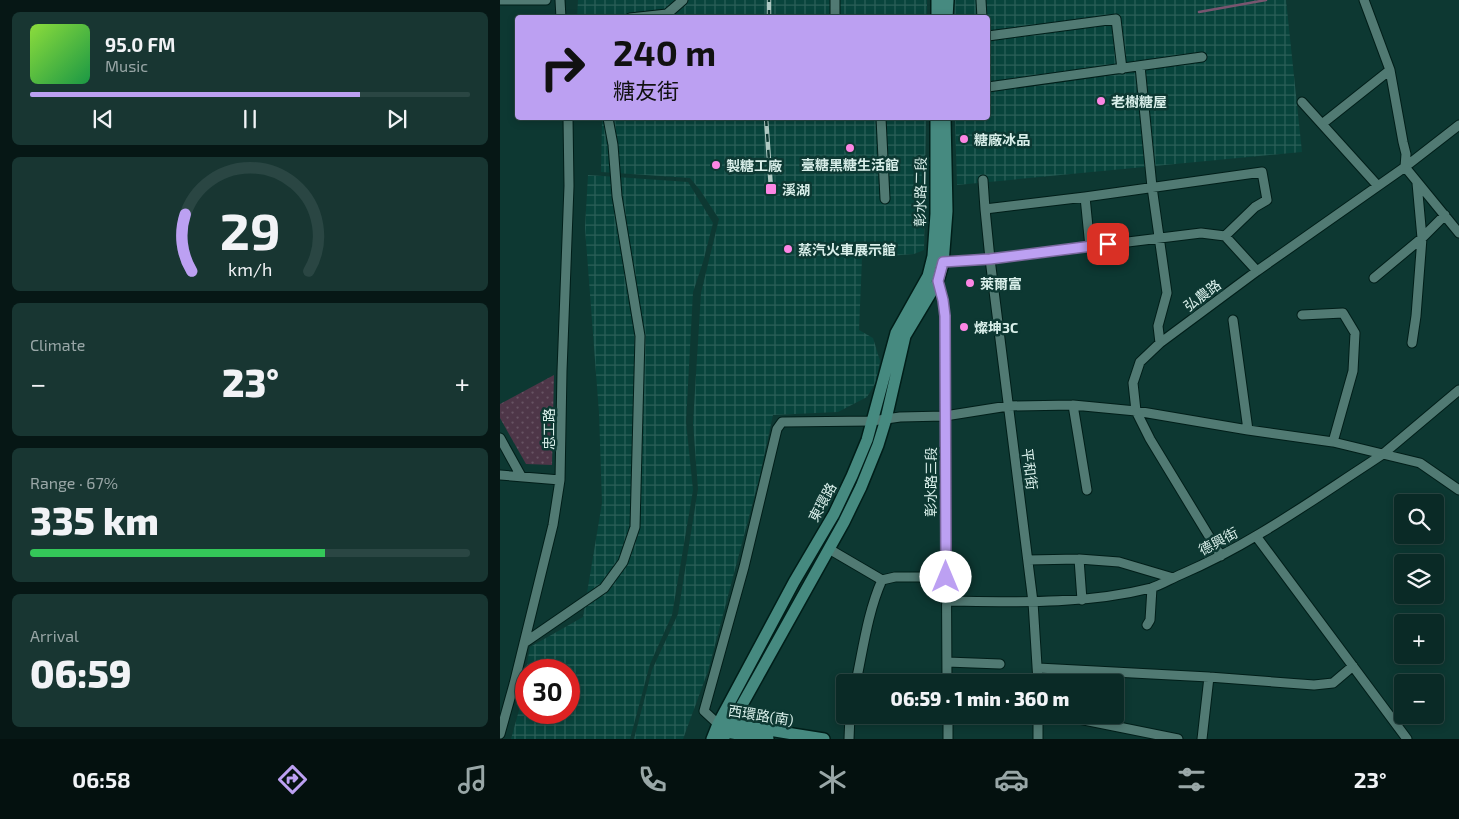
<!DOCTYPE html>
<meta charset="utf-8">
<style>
body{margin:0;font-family:"Exo 2","Noto Sans TC",sans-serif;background:#183632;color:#f1f3f6;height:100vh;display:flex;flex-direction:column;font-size:19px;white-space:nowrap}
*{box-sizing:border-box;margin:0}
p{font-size:16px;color:#99a7a7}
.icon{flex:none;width:28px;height:28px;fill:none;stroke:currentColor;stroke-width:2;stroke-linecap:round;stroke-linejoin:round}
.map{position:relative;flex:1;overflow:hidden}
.panel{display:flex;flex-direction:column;gap:12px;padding:12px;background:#061715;width:500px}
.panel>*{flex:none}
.guide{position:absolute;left:15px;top:15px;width:475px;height:105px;border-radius:5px;box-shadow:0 2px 8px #0003,0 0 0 1px #2a4643;background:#bca0f2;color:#111;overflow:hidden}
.fabs{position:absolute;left:894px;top:494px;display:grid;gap:10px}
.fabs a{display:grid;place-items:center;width:50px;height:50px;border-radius:5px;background:#0a2a26;box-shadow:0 2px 8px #0003,0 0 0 1px #2a4643;font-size:25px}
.speed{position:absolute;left:15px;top:659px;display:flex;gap:10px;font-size:25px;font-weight:700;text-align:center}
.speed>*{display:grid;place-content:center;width:65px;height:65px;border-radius:50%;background:#0a2a26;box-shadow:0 2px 8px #0003,0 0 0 1px #2a4643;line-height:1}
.speed .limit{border:8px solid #d22;background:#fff;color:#111}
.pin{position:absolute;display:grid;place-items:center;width:42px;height:42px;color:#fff;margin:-21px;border-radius:10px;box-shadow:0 2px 8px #0006}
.me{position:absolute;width:55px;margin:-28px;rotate:0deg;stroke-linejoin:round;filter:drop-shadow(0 0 4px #0008)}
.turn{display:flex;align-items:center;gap:18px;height:105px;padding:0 15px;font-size:22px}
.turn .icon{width:65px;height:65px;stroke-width:2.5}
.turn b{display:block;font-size:35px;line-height:42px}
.big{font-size:38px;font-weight:800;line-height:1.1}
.panel .card{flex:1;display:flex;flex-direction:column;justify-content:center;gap:8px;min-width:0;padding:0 18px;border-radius:8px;background:#183632}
.panel .dial{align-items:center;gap:0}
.dial svg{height:130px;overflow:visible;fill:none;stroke:#2a4643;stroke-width:7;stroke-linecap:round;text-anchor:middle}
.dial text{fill:#f1f3f6;stroke:none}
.song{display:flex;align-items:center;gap:15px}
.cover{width:60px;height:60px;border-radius:8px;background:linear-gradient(135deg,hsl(90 70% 55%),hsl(140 70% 35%))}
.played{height:5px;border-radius:2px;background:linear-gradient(90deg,#bca0f2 75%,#2a4643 75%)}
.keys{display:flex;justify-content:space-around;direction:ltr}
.heat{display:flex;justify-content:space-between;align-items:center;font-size:28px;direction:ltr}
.charge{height:8px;border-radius:4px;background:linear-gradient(90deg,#34c759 67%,#2a4643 0)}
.trip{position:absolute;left:336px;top:674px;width:288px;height:50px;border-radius:5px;background:#0a2a26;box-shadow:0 2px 8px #0003,0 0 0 1px #2a4643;font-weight:800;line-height:50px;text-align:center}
.tabs{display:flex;height:80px;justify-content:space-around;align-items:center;background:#04110f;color:#99a7a7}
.tabs .icon{width:35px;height:35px}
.tabs .on{color:#bca0f2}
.tabs b{font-size:22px;color:#f1f3f6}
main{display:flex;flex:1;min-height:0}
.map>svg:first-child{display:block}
</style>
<main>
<section class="panel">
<div class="card">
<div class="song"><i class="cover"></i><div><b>95.0 FM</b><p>Music</p></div></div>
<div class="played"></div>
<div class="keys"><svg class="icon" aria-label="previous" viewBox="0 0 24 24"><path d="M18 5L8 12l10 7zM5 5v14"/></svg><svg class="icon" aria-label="pause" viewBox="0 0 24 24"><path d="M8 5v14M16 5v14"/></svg><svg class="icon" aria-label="next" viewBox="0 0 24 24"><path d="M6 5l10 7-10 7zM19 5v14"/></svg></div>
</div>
<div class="card dial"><svg viewBox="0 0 100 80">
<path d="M14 69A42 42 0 1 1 86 69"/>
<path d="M14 69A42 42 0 0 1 10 34" stroke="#bca0f2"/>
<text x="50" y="56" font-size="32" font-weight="700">29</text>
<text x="50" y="72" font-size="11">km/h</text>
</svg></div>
<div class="card"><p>Climate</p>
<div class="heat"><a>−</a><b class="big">23°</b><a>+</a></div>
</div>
<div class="card"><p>Range · 67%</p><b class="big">335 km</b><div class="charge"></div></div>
<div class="card"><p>Arrival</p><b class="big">06:59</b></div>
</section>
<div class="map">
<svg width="959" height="739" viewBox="0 0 959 739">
<defs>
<pattern id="industrial-grid" width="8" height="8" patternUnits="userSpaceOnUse" patternTransform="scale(1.25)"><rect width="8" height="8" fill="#08443c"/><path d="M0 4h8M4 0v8" fill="none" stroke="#2b5f58"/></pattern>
<pattern id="park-dots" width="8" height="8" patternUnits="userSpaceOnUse" patternTransform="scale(1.25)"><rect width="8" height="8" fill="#4e3648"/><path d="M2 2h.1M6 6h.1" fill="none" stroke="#675363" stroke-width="1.8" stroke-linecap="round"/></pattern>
</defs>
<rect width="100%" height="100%" fill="#0d3832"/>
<!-- industrial -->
<path fill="url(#industrial-grid)" d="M78 0H427V17L77 18Z
M453 0H786L802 152 457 185 455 118H488V18L453 17Z
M100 118H426L424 250 414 254 362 258 359 330 373 338 377 351 380 361 376 382 367 397 338 412 273 415 259 479 208 671 183 739H134L152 670 178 614 198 489 193 423 201 293 219 219 200 190 190 178 101 172 102 120Z
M88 175 188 182 213 223 203 262 193 292 186 422 193 490 172 615 150 664 130 739H11L21 703 26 670V712H69V670H26L30 647 83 617 102 503 99 413 85 228Z"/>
<!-- park -->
<path fill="url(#park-dots)" d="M54 375 52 465 26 464 0 418V404Z"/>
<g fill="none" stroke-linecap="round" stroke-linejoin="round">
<!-- stream -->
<path stroke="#78556f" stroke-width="2.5" d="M699 12 766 0"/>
<!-- minor casing -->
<g stroke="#001e19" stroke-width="11">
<path id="minor" d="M0 0H46
M60 0 61 18
M481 0 482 18
M864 0 890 70 903 142 906 154 905 167 959 233
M130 18 167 14 183 0
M335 18V0
M488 36 616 19 622 69
M640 66 652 187 667 293 658 326 660 343
M488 87 702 57
M802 102 878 186
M381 118 385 199
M822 124 890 70
M483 180 485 209 585 197 762 172 767 200 755 207 725 236
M585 197 590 247
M485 209 490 259 533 602 538 682
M437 262 490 259 701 233 725 236 757 271
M874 278 922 238 945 215
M437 279 443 300 445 317 447 682
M802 315 843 313 855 333 853 371 833 442
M733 320 748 430
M912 343 916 316 922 238 917 183
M573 405 587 490
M0 438 21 476
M0 475 60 480
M756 536 907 739
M329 549 382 580
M721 556 650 439 636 411 633 383 640 362 660 343 757 271 905 167 959 125
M579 559 582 600
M528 560 579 559 619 562 673 578
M446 601C514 602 584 605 651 588 661 585 672 578 682 574 748 546 808 503 868 464L883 454 959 390
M647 625 650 620 652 588
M24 643 104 588 123 562 135 527 140 336 117 196 113 145 108 118
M447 662 500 664
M538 668 709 677 814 685 833 683 853 666
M356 682C363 649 368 611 382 580L395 577H446
M448 715V739
M538 715V739
M559 715 678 739
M218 724 204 711 244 567 277 429 282 422 372 421 400 417 445 416 508 406 573 405 636 411 748 430 833 442 920 463 959 490
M0 734 14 684 53 525 60 480 62 371 69 186 68 118
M349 739 350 715
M702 739 709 677"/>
</g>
<!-- major casing -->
<g stroke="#001e19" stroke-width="14">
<path id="major" d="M437 18V0
M447 18 448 0
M225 723 324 739
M221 727 226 732 268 739
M212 739 218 724 294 582 334 514 352 476 367 440 396 333 428 276 433 256 436 214V118
M223 739 344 522 361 487 378 445 386 419 405 336 438 281 443 264 447 211 445 118"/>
</g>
<!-- minor -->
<use href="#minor" stroke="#517a73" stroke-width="9"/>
<!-- major -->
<use href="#major" stroke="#468a80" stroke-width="11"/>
<!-- rail casing -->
<g stroke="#aec9c3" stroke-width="4.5">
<path id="rail" d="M269 18V0
M266 118 271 189"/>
</g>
<!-- rail -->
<use href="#rail" stroke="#0d3832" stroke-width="2.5" stroke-dasharray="8" stroke-linecap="butt"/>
</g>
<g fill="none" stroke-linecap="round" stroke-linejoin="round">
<!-- route casing -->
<g stroke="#7a689d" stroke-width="12">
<path id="route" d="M446 577 445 316 443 300 438 281 443 262 490 259 608 244"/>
</g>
<!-- route -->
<use href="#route" stroke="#bca0f2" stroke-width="9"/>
</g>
<!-- markers -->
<g fill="#fc86e4" stroke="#0d3832" stroke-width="2">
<circle cx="601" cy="101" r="5"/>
<circle cx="464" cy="139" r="5"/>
<circle cx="350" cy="148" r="5"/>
<circle cx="216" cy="165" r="5"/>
<rect x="265" y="183" width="12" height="12" rx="2.5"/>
<circle cx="288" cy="249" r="5"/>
<circle cx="470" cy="283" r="5"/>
<circle cx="464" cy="327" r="5"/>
</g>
<g text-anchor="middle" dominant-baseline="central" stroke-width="5" stroke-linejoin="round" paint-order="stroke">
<!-- poi labels -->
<g font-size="14" font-weight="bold" fill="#d9efea" stroke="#0d3832" text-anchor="start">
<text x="611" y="101">老樹糖屋</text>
<text x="474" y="139">糖廠冰品</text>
<text x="350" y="164" text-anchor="middle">臺糖黑糖生活館</text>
<text x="226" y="165">製糖工廠</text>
<text x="282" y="189">溪湖</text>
<text x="298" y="249">蒸汽火車展示館</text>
<text x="480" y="283">萊爾富</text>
<text x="474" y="327">燦坤3C</text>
</g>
<!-- street labels -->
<g font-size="14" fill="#d9efea" stroke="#0d3832">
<text transform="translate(420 192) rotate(-89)">彰水路二段</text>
<text transform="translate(702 295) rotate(-37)">弘農路</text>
<text transform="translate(48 429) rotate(-90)">忠工路</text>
<text transform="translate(530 469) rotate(83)">平和街</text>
<text transform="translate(430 482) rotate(-90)">彰水路三段</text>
<text transform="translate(322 502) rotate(-62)">東環路</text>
<text transform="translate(718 541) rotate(-28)">德興街</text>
<text transform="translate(261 715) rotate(9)">西環路(南)</text>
</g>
</g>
</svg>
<div class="fabs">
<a><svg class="icon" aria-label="search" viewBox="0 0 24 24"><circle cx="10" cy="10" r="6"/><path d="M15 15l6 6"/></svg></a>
<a><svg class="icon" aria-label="layers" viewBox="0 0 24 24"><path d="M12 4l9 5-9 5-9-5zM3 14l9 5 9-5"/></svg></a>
<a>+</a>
<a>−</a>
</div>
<div class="speed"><div class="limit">30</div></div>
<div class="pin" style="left:608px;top:244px;background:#d93025"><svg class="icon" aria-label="arrive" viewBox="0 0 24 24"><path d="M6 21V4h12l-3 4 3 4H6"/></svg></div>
<svg class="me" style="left:446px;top:577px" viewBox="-20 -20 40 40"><circle r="19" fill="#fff"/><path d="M0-13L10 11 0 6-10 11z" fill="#bca0f2"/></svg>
<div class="trip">06:59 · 1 min · 360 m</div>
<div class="guide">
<div class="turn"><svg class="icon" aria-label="right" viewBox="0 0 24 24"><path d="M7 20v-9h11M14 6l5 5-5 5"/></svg><div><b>240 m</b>糖友街</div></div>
</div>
</div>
</main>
<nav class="tabs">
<b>06:58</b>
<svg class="icon on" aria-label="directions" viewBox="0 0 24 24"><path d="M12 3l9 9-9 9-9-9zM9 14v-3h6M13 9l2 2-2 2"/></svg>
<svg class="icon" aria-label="music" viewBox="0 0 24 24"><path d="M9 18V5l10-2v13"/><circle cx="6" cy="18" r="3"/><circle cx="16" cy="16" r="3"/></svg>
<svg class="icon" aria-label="phone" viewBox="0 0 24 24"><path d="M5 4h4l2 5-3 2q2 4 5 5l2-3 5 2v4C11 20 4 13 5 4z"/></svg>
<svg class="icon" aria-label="climate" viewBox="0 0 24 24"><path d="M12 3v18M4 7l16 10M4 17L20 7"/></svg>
<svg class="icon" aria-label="car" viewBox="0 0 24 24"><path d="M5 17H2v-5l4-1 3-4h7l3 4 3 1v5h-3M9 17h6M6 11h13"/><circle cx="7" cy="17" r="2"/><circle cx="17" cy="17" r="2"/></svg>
<svg class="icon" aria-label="filters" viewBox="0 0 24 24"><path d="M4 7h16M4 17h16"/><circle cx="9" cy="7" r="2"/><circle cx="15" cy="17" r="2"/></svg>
<b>23°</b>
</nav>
